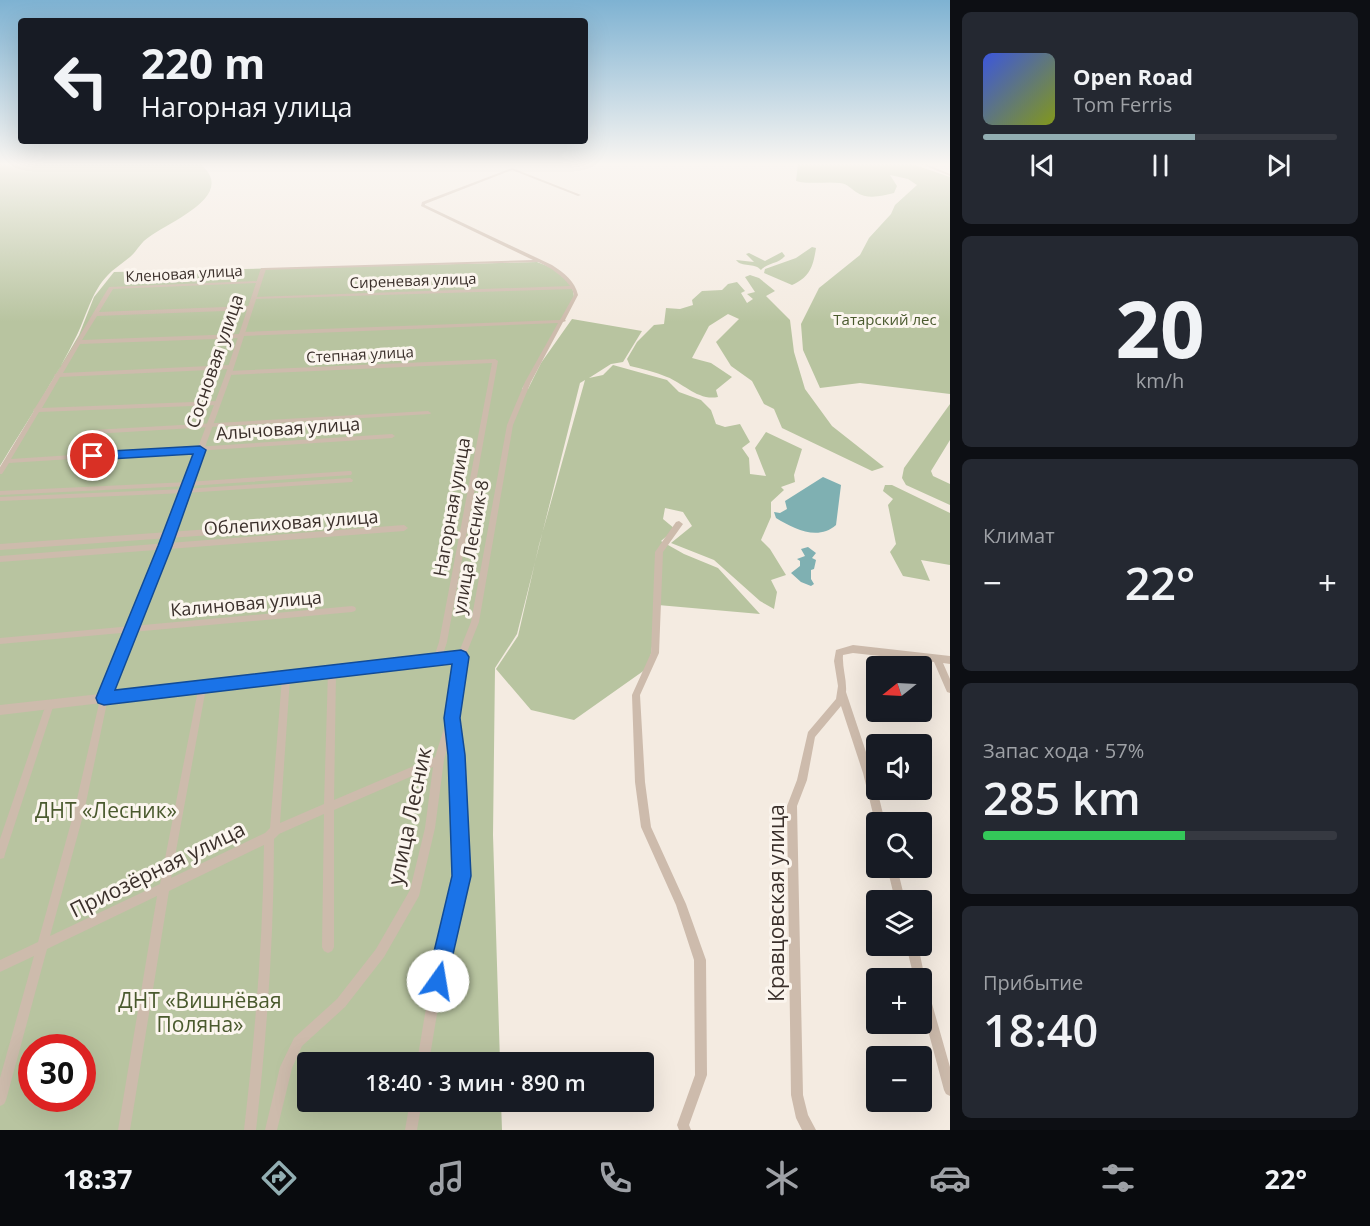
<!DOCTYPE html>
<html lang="ru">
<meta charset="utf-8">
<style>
body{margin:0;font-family:"Open Sans",sans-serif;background:#242831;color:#f1f3f6;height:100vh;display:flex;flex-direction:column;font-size:22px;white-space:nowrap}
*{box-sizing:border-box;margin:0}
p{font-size:20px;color:#9ea1a6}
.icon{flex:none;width:33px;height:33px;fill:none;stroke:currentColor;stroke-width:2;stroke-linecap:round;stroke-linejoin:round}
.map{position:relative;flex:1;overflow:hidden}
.drawer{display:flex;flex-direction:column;gap:12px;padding:12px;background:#0d0f14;width:420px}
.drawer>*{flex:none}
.banner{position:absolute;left:18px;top:18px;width:570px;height:126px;border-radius:6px;box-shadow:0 6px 24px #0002;background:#171b24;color:#f1f3f6;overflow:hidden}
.needle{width:39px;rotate:252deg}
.fabs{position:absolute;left:866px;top:656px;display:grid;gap:12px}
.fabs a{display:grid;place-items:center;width:66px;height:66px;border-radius:6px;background:#171b24;box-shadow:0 6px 24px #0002;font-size:30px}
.speed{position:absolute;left:18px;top:1034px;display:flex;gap:12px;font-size:30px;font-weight:700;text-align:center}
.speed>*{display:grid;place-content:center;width:78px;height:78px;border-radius:50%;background:#171b24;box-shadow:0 6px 24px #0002;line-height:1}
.speed .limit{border:9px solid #d22;background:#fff;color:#111}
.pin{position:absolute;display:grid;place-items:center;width:51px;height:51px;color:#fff;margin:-26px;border:3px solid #fff;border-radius:50%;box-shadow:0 2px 6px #0007}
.me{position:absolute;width:66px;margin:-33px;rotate:13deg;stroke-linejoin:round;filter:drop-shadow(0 0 4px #0008)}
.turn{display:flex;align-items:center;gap:21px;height:126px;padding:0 24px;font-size:27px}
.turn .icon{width:78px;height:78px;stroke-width:2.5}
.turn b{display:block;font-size:42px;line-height:51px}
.big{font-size:45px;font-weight:600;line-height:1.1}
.drawer .card{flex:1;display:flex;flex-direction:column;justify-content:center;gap:9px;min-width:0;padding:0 21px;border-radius:9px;background:#242831}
.drawer .dial{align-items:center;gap:0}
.dial b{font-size:78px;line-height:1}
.song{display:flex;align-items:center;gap:18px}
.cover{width:72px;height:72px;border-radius:9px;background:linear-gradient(135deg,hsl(230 70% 55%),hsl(70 70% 35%))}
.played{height:6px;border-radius:3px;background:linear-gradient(90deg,#92aeb2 60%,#363941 60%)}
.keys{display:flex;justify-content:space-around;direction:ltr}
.heat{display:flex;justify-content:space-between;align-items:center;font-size:33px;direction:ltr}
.charge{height:9px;border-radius:4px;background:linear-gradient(90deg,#34c759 57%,#363941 0)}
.trip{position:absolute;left:297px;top:1052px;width:357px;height:60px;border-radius:6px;background:#171b24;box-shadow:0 6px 24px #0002;font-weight:600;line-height:60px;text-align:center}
.menu{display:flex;height:96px;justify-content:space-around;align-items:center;background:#090b0e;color:#9ea1a6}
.menu .icon{width:42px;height:42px}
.menu .selected{color:#92aeb2}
.menu b{font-size:27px;color:#f1f3f6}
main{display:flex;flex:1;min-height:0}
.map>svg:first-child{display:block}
</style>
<main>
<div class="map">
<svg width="950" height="1130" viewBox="0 0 950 1130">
<rect width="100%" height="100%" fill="#f4ebe1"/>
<!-- green -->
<path fill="#b8c4a0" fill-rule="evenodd" d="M0 164H200C239 195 169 222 149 237 141 242 137 251 130 257 124 262 118 266 112 271 92 289 88 312 77 335 55 380 26 423 0 466Z
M798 164H912L950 177V394L860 383 820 388 803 350 801 324 819 288 860 255 869 238 891 214 895 205 917 185 908 179 890 175 897 186 894 193C881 196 868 200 856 192 850 188 848 184 840 183 825 181 811 185 796 181Z
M812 247 816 248C813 267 810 277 792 285L764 273 765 269 796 258Z
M782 252 785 256C778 264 767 263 761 270 754 262 742 268 736 260L754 262 746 254 749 253 765 261Z
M537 262C554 268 574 278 574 298L522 389H528L541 363 572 319 642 331 623 362 611 364 589 378 603 375 613 365 667 380 679 392 701 400 711 410 716 424 725 427 740 424 750 442 742 448 749 458 750 474 766 476 755 448 766 432 802 449 794 475 795 482 781 487 784 490 771 502V517L761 540 770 549 786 575 771 580 777 592 774 609 760 601 714 560 671 543 692 526 683 512 665 508 663 519 675 529 661 541 684 554 718 568 760 614 658 605 649 667 574 720 531 710 496 669 518 636 539 545 585 380 580 383 517 634 495 668 493 835 500 1062H308V1101H501L502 1130H0V469L79 335 94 297 114 272ZM32 1047H82V1098H32Z
M750 275 759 278 775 291 766 296 790 320 794 352 805 389 832 426 884 467 872 471 782 428 774 409 764 404 752 381 731 366 716 342 739 319 728 314 709 326 692 358 711 363 732 377 716 390 718 397C698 401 683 383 667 377 655 372 643 369 630 366L627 359 637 342 654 325 664 324 666 308 680 309 693 305 692 300 702 291 722 290 728 284 737 282 745 291 741 293 747 303 753 299 747 294 755 292 745 277Z
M950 404V440L931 471 933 476 950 484V505L906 485 902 478 904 468Z
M885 485H892L950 513V565L921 560 930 581 903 576 890 552 896 544 888 505 893 499 883 491Z"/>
<!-- water -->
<path fill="#7fb0b2" d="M823 477 841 485 836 525C818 541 794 529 776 518L774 512 780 513 787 509 785 501Z
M808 547 816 553 812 558 816 560 814 569 811 570V579L814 584 811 586 801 582 791 573 800 566V561L797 559 805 556 801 549Z"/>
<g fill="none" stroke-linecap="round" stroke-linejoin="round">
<!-- minor -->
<path fill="#cdbbac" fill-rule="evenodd" d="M921 164H926L950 174V176Z
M512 168 581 195 578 196 512 170 425 204V205L552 265C564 273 575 281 578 295L565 320 566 321 563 322 531 382 513 425 479 622 465 657 456 718 461 755 466 876 439 1002 429 1062H417L427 1002 456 876 451 755 450 739 444 760 435 828 419 896 384 957 345 1007 302 1046 292 1068 277 1130H265L280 1067 294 1038 337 999 376 949 410 890 425 828 433 767 334 810V947L332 951 328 953 324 951 322 947 324 814 279 834 274 839C274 936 267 1033 256 1130H244C255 1035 263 940 264 845L169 891 130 1130H118L157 896 47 949 6 1100 4 1104 0 1106V1078L34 956 0 972V960L38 942 74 812 101 695 104 694 107 695 108 698 84 812 50 936 160 884 199 685 202 684 205 685 206 688 171 878 265 833 270 828 282 678 283 675 286 674 289 675 290 678 280 823 324 804 328 672 329 669 332 668 335 669 336 672 334 800 435 757 446 722 448 719 457 657 471 622 507 425 525 382 558 323 243 336 241 338 80 344 63 373 230 365 233 367 230 369 60 377 42 408 218 401 221 403 218 405 39 412 11 459 392 434 395 436 392 438 9 463 2 474H0V467L34 411 33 410 35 408 55 376 54 375 57 373 109 287 259 281 261 282 259 283 113 289 99 312 250 306 253 308 250 310 97 316 82 340 239 334 241 332 560 320 574 295 572 289 253 299 251 298 253 297 570 286C562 275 551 268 538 262L263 270 261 269 263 268 533 260 421 206 422 202Z
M495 359 498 361 447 642 440 663 437 664 434 663 433 660 439 642 492 363 229 375 226 373 229 371Z
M428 411 431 413 430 414 93 434 90 432 93 430Z
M349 471H351L352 473 351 475 188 486 0 495V491L188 482Z
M350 478 353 480 352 482 185 493 0 501V497L185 489Z
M679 521 683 524 663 552 659 653 640 695 645 782 651 827 686 904 706 960 707 1075 689 1125 691 1130H679L677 1125 695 1075 694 960 676 905 641 827 635 782 632 695 651 653 655 552 676 522Z
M404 525 408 528 404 531 0 562V556Z
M225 528 229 531 225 534 0 550V544Z
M352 606 355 607 356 609 355 611 352 612 0 644V638Z
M853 645 950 656V664L943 663 950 679V693L947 692 934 662 853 653 843 655C842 667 847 680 846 692L873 773 885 822H876V824L875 822 863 773 841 706 815 737 807 780 797 806 803 1095 808 1115 816 1130H802L796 1118 791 1095 787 806 797 780 808 732 836 699 838 686 834 661 836 650Z
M50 700 53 701 54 704 5 854 4 858 0 859V839L46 704 47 701Z
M887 867H897L905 900H895Z
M906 945H918L925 979 950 1067V1096L946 1094 944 1090 921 1004V978H914Z
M410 1101H422L417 1130H405Z"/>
<!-- tertiary -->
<path fill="#cdbbac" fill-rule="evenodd" d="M261 268 266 269 232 373 169 546 111 692 461 653 465 654 466 657 465 660 0 715V705L100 694 161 546 226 373Z"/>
</g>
<!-- sky -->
<linearGradient id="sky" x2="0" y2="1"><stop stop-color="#7eb2d2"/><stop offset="0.51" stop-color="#faf6f2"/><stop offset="1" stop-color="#faf6f2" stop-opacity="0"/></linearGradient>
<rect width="950" height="322" fill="url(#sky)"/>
<!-- route -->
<path fill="#1a73e8" stroke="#114b97" stroke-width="1.5" d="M200 446 206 450 172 546 115 690 461 650 466 652 469 657 460 718 465 755 471 876 445 989 438 992 430 989 427 981 452 876 448 755 444 718 452 664 104 705 98 703 96 698 158 546 193 454 93 460 87 456 93 452Z"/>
<g text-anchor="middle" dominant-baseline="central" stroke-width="6" stroke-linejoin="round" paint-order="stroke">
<!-- far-street labels -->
<g font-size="15" fill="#3b302b" stroke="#fbf5ee">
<text transform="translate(184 273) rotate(-3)">Кленовая улица</text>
<text transform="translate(413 280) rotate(-2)">Сиреневая улица</text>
<text transform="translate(360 354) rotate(-3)">Степная улица</text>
</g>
<!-- far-park labels -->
<g font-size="15" fill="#4a5a2e" stroke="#fbf5ee">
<text x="885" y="319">Татарский лес</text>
</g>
<!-- street labels -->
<g font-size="18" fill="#3b302b" stroke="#fbf5ee">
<text transform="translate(214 361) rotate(-71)">Сосновая улица</text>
<text transform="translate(288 428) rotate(-4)">Алычовая улица</text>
<text transform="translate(451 507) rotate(-80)">Нагорная улица</text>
<text transform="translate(291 522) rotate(-4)">Облепиховая улица</text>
<text transform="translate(470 547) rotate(-80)">улица Лесник-8</text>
<text transform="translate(246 603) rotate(-5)">Калиновая улица</text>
</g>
<!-- near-park labels -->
<g font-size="21" fill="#4a5a2e" stroke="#fbf5ee">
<text x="106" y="810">ДНТ «Лесник»</text>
<text x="200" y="1000">ДНТ «Вишнёвая<tspan x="200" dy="24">Поляна»</tspan></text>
</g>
<!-- near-street labels -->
<g font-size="21" fill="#3b302b" stroke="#fbf5ee">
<text transform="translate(409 816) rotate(-78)">улица Лесник</text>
<text transform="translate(157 869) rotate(-26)">Приозёрная улица</text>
<text transform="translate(776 903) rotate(-90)">Кравцовская улица</text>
</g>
</g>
</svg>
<div class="fabs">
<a><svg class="needle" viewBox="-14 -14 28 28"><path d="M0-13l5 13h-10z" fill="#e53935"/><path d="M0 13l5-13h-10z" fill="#9ea1a6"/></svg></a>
<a><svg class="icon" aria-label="sound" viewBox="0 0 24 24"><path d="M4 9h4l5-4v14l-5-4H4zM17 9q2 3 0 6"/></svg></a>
<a><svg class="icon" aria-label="search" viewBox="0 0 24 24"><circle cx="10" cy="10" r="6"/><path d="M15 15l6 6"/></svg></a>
<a><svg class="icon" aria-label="layers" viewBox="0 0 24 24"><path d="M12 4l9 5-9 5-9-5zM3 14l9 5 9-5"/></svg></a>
<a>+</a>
<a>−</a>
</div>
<div class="speed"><div class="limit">30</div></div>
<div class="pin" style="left:93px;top:456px;background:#d93025"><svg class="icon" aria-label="arrive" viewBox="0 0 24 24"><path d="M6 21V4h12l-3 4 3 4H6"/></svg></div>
<svg class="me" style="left:438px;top:981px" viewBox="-20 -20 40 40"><circle r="19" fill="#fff"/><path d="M0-13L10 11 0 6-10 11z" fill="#1a73e8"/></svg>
<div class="trip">18:40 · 3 мин · 890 m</div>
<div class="banner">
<div class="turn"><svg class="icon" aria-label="left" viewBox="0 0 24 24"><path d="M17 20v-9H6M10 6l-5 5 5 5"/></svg><div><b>220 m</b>Нагорная улица</div></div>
</div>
</div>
<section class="drawer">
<div class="card">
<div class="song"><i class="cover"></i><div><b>Open Road</b><p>Tom Ferris</p></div></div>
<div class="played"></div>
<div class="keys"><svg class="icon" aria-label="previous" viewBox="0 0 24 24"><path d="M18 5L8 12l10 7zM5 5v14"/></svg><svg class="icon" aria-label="pause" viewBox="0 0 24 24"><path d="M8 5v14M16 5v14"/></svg><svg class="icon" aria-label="next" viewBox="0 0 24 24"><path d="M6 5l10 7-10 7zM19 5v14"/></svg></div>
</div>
<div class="card dial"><b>20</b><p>km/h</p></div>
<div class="card"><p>Климат</p>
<div class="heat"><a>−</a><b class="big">22°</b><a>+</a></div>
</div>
<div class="card"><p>Запас хода · 57%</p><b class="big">285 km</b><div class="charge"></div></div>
<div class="card"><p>Прибытие</p><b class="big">18:40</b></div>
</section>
</main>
<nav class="menu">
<b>18:37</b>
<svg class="icon selected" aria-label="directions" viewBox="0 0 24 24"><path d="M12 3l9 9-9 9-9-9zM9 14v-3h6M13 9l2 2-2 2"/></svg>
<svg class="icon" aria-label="music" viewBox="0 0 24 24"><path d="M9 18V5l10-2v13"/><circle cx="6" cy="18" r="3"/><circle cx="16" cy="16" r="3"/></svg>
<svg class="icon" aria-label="phone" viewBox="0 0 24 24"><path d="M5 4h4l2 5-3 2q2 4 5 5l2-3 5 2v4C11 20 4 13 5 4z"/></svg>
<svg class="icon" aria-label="climate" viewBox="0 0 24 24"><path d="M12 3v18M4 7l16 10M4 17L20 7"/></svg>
<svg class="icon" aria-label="car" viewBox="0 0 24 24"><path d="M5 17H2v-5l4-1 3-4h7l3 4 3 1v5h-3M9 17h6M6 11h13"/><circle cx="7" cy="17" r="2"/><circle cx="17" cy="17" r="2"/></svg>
<svg class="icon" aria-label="filters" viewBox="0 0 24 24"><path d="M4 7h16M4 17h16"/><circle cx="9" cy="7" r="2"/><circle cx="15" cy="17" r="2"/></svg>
<b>22°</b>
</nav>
